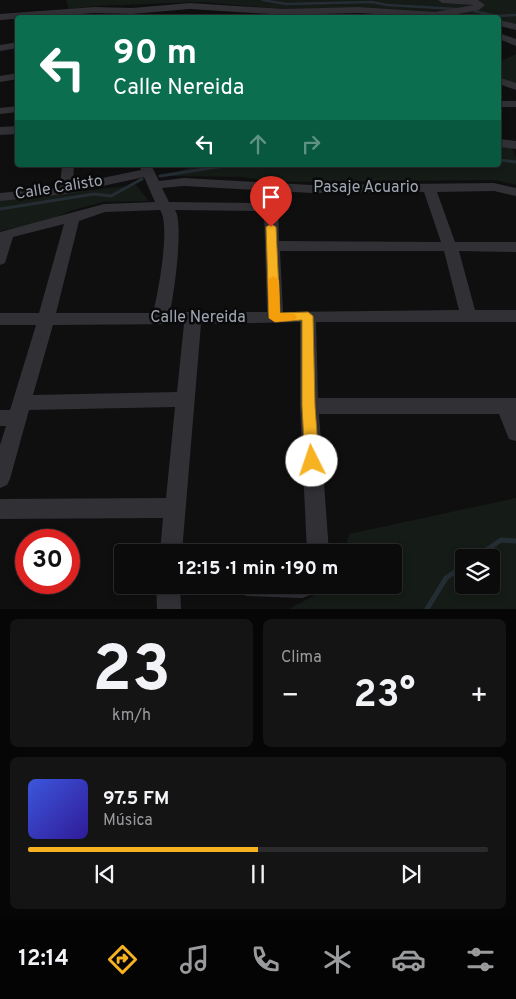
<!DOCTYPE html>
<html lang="es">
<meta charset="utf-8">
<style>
body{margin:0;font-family:Overpass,sans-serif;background:#141415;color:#f1f3f6;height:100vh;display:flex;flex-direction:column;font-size:19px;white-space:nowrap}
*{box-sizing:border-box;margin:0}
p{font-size:16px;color:#9a9b9d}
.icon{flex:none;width:28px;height:28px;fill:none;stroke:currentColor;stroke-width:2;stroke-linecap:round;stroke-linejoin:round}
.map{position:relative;height:609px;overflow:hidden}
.details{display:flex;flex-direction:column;gap:10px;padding:10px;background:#060607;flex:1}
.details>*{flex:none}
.hud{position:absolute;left:15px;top:15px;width:486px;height:152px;border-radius:5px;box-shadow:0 2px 8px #0003,0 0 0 1px #2b2b2d;background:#0b6e4f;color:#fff;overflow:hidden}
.fabs{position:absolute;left:455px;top:549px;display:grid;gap:10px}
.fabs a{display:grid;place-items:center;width:45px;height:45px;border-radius:5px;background:#0b0b0c;box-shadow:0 2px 8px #0003,0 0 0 1px #2b2b2d;font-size:25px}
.speed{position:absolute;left:15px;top:529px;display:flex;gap:10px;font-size:25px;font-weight:700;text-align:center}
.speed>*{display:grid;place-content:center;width:65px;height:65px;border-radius:50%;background:#0b0b0c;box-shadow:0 2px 8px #0003,0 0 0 1px #2b2b2d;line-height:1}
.speed .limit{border:8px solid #d22;background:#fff;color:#111}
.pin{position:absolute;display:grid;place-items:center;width:42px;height:42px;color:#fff;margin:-51px -21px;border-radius:50% 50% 50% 0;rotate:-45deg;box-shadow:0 0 5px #0007}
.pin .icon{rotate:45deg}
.me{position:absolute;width:55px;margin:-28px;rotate:356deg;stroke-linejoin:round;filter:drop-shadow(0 0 4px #0008)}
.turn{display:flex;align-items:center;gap:18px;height:105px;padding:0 15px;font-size:22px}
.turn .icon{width:65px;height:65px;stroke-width:2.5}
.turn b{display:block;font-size:35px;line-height:42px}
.lanes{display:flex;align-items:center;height:48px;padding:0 15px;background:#0003;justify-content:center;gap:25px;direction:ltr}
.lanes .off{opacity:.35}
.big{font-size:38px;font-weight:700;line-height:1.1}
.details .card{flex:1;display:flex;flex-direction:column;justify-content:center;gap:8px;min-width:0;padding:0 18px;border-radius:8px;background:#141415}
.details .dial{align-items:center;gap:0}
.dial b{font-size:65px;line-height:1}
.song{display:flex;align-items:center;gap:15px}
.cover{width:60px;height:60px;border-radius:8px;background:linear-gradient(135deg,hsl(230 70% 55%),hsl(250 70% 35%))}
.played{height:5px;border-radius:2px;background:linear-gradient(90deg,#f6b221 50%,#2b2b2d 50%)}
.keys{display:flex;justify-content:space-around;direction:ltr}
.heat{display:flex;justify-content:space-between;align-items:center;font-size:28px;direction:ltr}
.details .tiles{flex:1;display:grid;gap:10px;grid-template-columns:1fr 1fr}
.card:last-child{grid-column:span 2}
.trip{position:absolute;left:114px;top:544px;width:288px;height:50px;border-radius:5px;background:#0b0b0c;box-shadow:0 2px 8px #0003,0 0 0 1px #2b2b2d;font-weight:700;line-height:50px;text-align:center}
.tab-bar{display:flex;height:80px;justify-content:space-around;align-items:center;background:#040405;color:#9a9b9d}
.tab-bar .icon{width:35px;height:35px}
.tab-bar .current{color:#f6b221}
.tab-bar b{font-size:22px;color:#f1f3f6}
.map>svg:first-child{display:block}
</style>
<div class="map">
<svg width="516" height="609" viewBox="0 0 516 609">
<rect width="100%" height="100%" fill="#0f0f10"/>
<!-- green -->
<path fill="#151b16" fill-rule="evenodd" d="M66 0H516V24L499 21V18L361 7 325 10 283 9 201 2 94 6 69 9Z
M516 54V84L499 76V62Z
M499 146 512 148 516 157V185L495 180 274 182 243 177 161 176 198 165H499Z
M136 185 149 201 103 202 70 211 47 221 0 231V200Z
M516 498V609H289L334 585H392V552H344L349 534ZM464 558H491V585H464Z"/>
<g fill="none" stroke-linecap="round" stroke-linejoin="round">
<!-- stream-far2 -->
<path stroke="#252d34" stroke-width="2.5" d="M263 0 286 4 372 2 387 5 456 9
M474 11 497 16 516 15"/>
<!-- stream-far1 -->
<path stroke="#252d34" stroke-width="3" d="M499 160 516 162
M160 176 230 165
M0 209 94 194 111 196 142 179"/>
<!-- stream -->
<path stroke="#252d34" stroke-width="5" d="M475 558 501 540 516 541
M427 609 446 578 464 566"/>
<!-- minor -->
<path fill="#303035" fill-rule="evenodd" d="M438 0H478L485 5 479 10 436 18 359 13 285 15 190 9 132 14 94 13 0 20V14L94 7 132 8 190 3 285 9 359 7 435 12 474 5 442 3Z
M499 20 516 24V30L499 26Z
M499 33 516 39V46L499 39Z
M18 42V48L0 51V45Z
M18 73V79L0 82V76Z
M499 77 516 83V90L499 84Z
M499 101H516V107H499Z
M18 106V112L0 114V108Z
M18 126V134L0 135V127Z
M499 139 516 141V149L499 147Z
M62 165H74L73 184 141 170 139 165H151L159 181 184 178 311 185 494 183 516 188V196L494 191 437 192 455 242H516V252L459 251 475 310H516V322H316L318 398H516V441L509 439 499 414H319L329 552H307L300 406V322L201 324 182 552H160L163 518 0 519V499L166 498 175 407 29 410 10 479 7 485 0 488V445L6 426H0V410H10L36 325H0V313H39L64 224 13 237 5 263 0 265V232L104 204 155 202 144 177 66 194 0 201V193L60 187ZM184 186 311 193 424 192 441 242 279 241 278 207 275 194H265L263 203 169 202 162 188ZM160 210C171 224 158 294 153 313H56L79 221 105 212ZM175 210 264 211 267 312H170C174 295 184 223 175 210ZM280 251H444L459 310 283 312ZM184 324 177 392 33 395 53 325Z
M156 585H180L181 609H157Z
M235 585H315L310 595 302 598 247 596 239 593Z"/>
</g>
<!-- route -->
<path fill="#f6b221" stroke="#a07415" d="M271 224 276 227 280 313 308 312 313 316 315 406 319 461 317 466 312 467 307 466 305 461 302 406V320L275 322 269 318 266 227Z"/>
<!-- slow -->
<path fill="#f59e0b" d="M273 276 279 280 280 313 295 314 297 317 295 320 275 322 269 318 268 280Z"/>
<g text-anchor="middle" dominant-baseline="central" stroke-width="5" stroke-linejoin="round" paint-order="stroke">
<!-- street labels -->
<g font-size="16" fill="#9fa5b2" stroke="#0a0a0b">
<text transform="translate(59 188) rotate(-9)">Calle Calisto</text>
<text x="366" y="188">Pasaje Acuario</text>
<text x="198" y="318">Calle Nereida</text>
</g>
</g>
</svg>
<div class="fabs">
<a><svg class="icon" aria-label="layers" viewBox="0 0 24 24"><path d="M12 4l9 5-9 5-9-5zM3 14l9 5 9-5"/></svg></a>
</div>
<div class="speed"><div class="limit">30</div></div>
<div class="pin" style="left:271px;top:227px;background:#d93025"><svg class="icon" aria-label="arrive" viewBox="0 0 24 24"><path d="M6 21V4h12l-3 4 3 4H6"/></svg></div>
<svg class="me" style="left:312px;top:461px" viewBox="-20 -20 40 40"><circle r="19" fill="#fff"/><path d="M0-13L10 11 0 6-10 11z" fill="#f6b221"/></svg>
<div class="trip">12:15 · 1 min · 190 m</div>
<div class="hud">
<div class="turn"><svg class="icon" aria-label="left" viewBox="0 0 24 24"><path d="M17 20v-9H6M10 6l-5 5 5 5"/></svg><div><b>90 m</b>Calle Nereida</div></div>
<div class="lanes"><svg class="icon" aria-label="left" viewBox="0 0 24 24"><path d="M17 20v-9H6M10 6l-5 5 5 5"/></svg><svg class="icon off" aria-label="ahead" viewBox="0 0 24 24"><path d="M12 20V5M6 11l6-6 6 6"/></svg><svg class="icon off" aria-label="right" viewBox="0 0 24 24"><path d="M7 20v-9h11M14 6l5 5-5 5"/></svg></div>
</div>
</div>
<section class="details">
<div class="tiles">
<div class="card dial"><b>23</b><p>km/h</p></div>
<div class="card"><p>Clima</p>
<div class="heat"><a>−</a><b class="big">23°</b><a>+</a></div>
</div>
<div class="card">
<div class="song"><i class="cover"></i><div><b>97.5 FM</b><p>Música</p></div></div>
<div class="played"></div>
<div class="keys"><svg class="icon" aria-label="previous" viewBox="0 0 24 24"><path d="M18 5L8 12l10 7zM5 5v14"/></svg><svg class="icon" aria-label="pause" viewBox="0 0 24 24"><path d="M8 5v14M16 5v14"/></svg><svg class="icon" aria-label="next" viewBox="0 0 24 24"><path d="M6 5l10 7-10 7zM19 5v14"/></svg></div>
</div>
</div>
</section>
<nav class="tab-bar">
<b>12:14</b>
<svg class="icon current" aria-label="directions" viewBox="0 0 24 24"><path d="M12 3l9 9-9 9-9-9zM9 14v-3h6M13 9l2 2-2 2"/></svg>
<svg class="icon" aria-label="music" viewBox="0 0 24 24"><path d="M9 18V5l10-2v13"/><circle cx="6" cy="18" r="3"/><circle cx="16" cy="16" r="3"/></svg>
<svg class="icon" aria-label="phone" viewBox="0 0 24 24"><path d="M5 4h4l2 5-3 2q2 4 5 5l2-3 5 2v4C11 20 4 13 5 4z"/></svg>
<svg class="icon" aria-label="climate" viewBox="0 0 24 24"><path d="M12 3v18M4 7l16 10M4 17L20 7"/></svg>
<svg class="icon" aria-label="car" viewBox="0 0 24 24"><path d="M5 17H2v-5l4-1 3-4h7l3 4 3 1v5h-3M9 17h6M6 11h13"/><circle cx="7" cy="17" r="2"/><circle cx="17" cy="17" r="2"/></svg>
<svg class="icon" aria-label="filters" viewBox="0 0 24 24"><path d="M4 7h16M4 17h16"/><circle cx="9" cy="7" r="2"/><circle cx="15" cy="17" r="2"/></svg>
</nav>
